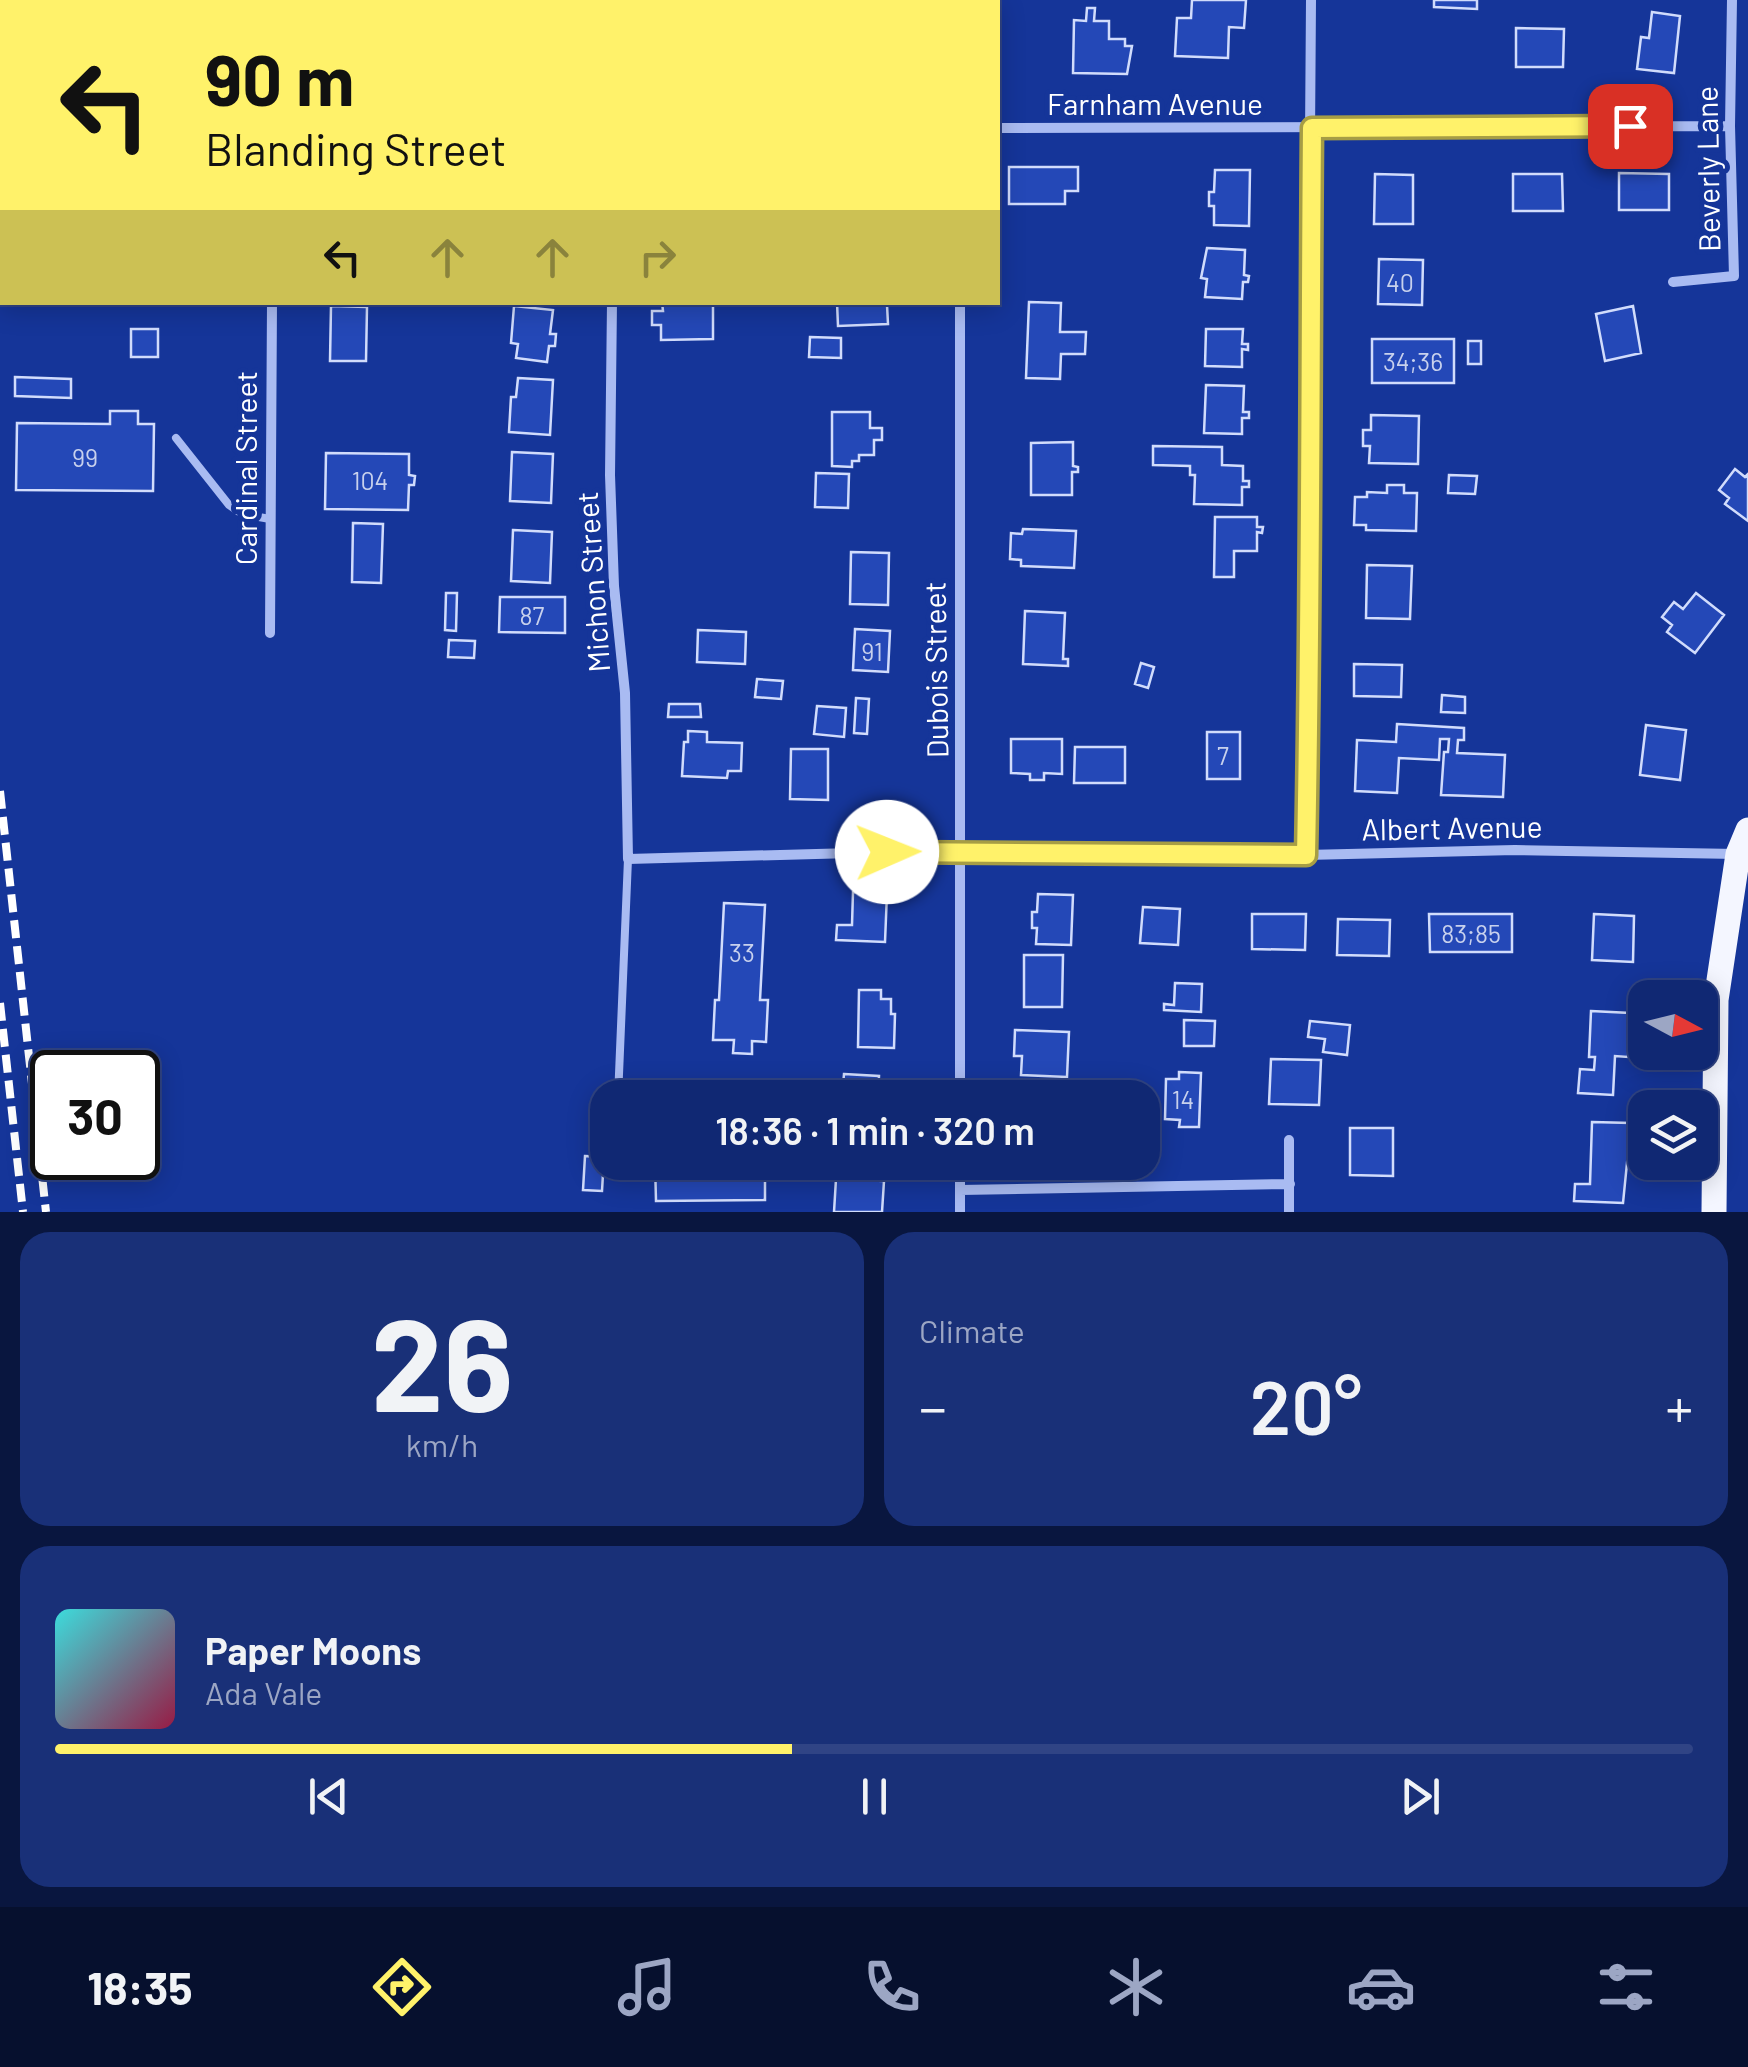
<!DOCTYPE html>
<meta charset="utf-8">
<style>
body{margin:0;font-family:Barlow,sans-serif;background:#193078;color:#f1f3f6;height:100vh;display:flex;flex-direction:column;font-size:38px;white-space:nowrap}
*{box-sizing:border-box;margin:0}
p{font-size:32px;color:#9ca6c4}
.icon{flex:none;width:55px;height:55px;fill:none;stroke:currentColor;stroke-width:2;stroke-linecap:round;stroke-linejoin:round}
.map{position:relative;height:1212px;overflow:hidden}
.details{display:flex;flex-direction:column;gap:20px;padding:20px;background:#09163f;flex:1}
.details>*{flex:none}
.guide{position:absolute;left:0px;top:0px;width:1000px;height:305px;box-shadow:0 5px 25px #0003,0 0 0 2px #304485;background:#fff26a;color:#111;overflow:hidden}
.needle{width:65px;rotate:97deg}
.buttons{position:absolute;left:1628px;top:980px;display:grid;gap:20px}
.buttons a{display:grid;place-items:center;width:90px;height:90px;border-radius:20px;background:#102873;box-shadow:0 5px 25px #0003,0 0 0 2px #304485;font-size:50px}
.speed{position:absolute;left:30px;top:1050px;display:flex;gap:20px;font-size:50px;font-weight:700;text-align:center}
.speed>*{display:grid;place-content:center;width:130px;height:130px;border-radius:50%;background:#102873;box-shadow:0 5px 25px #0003,0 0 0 2px #304485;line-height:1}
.speed .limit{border:5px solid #111;border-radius:15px;background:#fff;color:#111}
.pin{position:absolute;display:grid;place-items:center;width:85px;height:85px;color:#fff;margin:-42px;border-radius:20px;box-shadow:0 5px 15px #0006}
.me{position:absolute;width:110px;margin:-55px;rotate:89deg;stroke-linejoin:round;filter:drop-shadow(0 0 8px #0008)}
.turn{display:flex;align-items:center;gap:35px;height:210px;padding:0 40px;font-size:45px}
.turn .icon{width:130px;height:130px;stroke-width:2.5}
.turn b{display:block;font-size:70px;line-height:85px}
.lanes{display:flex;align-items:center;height:95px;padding:0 40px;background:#0003;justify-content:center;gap:50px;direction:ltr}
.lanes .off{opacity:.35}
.big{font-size:75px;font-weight:600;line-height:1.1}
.details .widget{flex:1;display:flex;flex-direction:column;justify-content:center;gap:15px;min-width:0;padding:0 35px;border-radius:30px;background:#193078}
.details .dial{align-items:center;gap:0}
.dial b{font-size:130px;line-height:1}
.song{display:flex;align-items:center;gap:30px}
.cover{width:120px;height:120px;border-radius:15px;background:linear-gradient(135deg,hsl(180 70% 55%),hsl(340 70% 35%))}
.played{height:10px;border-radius:5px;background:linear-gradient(90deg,#fff26a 45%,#304485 45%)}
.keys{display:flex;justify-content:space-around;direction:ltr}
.heat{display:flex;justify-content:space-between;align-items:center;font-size:55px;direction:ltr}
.details .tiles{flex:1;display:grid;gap:20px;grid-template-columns:1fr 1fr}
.widget:last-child{grid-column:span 2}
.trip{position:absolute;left:590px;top:1080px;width:570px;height:100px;border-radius:30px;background:#102873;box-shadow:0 5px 25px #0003,0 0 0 2px #304485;font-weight:600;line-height:100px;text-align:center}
.menu{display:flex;height:160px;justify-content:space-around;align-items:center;background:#06102e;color:#9ca6c4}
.menu .icon{width:70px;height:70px}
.menu .selected{color:#fff26a}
.menu b{font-size:45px;color:#f1f3f6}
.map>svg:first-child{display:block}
</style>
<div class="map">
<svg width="1748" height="1212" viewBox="0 0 1748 1212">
<rect width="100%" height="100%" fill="#153599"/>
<!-- building -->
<path fill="#2448b7" stroke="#d1dcfc" stroke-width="2.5" d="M1192 0H1246L1244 28 1229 27 1228 58 1175 56 1177 18H1191Z
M1434 0H1477V9L1434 7Z
M1087 8H1095L1094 21H1109V39H1125V46H1132L1127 74 1073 73 1074 20 1086 21Z
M1652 12 1680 16 1674 73 1637 69 1641 37 1649 38Z
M1516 28 1564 29 1563 67H1516Z
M1009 167H1078V191H1065V204H1009Z
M1215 170H1250L1249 226 1214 225V206H1209V192H1214Z
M1619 173 1669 174V210H1619Z
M1375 174 1413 175V224H1374Z
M1513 174H1562L1563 211H1513Z
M1207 248 1245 250 1244 275 1249 276 1248 282H1243L1242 299 1205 297 1207 279 1201 278Z
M1379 259 1423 260 1422 305 1378 304Z
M662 302H713V339L661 340V325H652V311H663Z
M837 302 887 305 888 324 838 326Z
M1029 302 1061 303 1060 332H1086L1085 354H1061L1060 379 1026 378Z
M331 306 367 307 366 361H330Z
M514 306 553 310 550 334H556L555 346H549L547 362 516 358 518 344 511 343Z
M1633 306 1641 353 1605 361 1596 314Z
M131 329H158V357H131Z
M1206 329H1243L1242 344H1248V350L1242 349V367L1205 366Z
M810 337 841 338V358L809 357Z
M1372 339H1454V383H1372Z
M1468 341H1481V364H1468Z
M15 377 71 379V398L15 396Z
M518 378 553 380 550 435 509 432 511 397H516Z
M1206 385 1244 386 1243 412H1249V418H1242V434L1204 433Z
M110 411H138V424H154L153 491 16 490 17 423 110 424Z
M832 412H870V428H882V440H874V455H859V461H852V467L832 466Z
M1371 415 1419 416 1418 464 1369 463 1370 446H1363V430H1371Z
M1073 442V466L1078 467V472H1072V495H1031V443Z
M1153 446 1222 447V465L1243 466V481H1249V487H1242V505L1194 504 1195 475H1190V466L1153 465Z
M512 452 553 454 551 503 510 501Z
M326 453 409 454V475L415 476 414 485H409L408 510 325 509Z
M1735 469 1745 477 1748 474V521L1725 504 1729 498 1719 490Z
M816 473 849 474 848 508 815 507Z
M1449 475 1477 476 1475 494 1448 493Z
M1387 485H1404V493H1417L1416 531 1366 530V525H1354L1355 497H1367V492L1387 493Z
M1215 517H1257V527H1263L1262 533 1257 532V551H1234V577H1214Z
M353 523 383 524 381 583 352 582Z
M1023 529 1076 531 1074 568 1021 566V560L1010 559 1011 533 1022 534Z
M513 530 552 532 550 583 511 581Z
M851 552 889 553 888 605 850 604Z
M1367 565 1412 566 1410 619 1366 618Z
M446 593H457L456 631 445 630Z
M1696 593 1724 615 1695 653 1667 632 1672 625 1662 617 1674 602 1683 609Z
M500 597H565V633L499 632Z
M1025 611 1065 613 1063 659H1068V666L1023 664Z
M855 629 890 631 888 672 853 670Z
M698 630 746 632 745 664 697 662Z
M449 640 475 641 474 658 448 657Z
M1141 663 1154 667 1148 688 1135 684Z
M1354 664 1402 665 1401 697 1354 696Z
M757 679 783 681 781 699 755 697Z
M1442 695 1465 697V713L1441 712Z
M856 698 869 699 867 734 854 733Z
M669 704H700L701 717H668Z
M817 706 846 708 844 737 814 734Z
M1397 724 1464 728V740H1458L1457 753 1505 755 1503 797 1441 795 1444 752H1448L1449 739H1440L1439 760 1399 758 1397 793 1355 791 1357 740 1396 742Z
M1646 725 1686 730 1680 780 1640 775Z
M688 731 707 732V742L742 743 741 771H728L727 778 682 776 684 742H688Z
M1207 732H1240V779H1207Z
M1011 739H1062V774L1044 773V780H1030V774L1011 773Z
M1075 747H1125V783H1074Z
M791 749H828V800L790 799Z
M853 892 887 893 885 942 836 940 837 925H852Z
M1038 894 1073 895 1071 945 1036 944 1037 928H1032V912H1037Z
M724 903 765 905 760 1000H768L766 1042 752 1041V1054L733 1053 734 1040H713L715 1000H719Z
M1143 907 1180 909 1178 945 1140 943Z
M1252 914H1306L1305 950 1252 949Z
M1429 914H1512V952H1430Z
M1594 914 1634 916 1633 962 1592 960Z
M1338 919 1390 920 1389 956 1337 955Z
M1024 955H1063L1062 1007H1024Z
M1175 983 1202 984 1201 1012 1164 1010V1004L1174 1005Z
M859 990H881V999H891V1014H895L894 1048 858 1047Z
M1591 1011 1630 1013 1628 1057 1615 1056 1613 1095 1578 1093 1580 1069 1594 1070 1595 1057H1589Z
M1184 1020 1215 1021 1214 1046H1184Z
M1310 1021 1350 1025 1347 1055 1323 1052 1325 1039 1308 1037Z
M1015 1030 1069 1032 1067 1077 1021 1075 1022 1056H1014Z
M1271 1059 1321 1060 1319 1105 1269 1104Z
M1179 1072 1201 1073 1199 1127H1179L1180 1120 1165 1119 1166 1079H1179Z
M844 1074 879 1076 878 1098H842Z
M1592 1122 1631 1123 1623 1203 1574 1201 1575 1184H1590Z
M1350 1128H1393V1176L1350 1175Z
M585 1156 604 1157 602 1191 583 1190Z
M655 1162H765V1200L656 1201Z
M836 1179 884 1181 882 1212H834Z"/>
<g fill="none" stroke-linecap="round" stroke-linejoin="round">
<!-- service -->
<path stroke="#a9bbf2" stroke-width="8" d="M616 0V2
M176 438 229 505 242 514 270 519
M618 1098 628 859"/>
<!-- minor -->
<path stroke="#a9bbf2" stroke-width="10" d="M275 0V2
M961 2V0
M998 128 1730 126
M1673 282 1734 276 1730 126 1732 0
M612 302 610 475 614 586 625 693 628 859 961 850 1306 855 1515 850 1737 854
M960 302V1098
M270 633 272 302
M1306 855 1312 559 1308 412 1311 0
M1289 1140V1212
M960 1190 1290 1184
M960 1212V1162"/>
<!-- primary -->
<path stroke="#f4f6ff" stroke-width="25" d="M1714 1212 1716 1000 1738 854 1748 830"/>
<!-- rail -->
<path stroke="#fff" stroke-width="8" stroke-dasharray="18 8" stroke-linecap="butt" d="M0 791 46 1212
M0 1003 23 1212"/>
</g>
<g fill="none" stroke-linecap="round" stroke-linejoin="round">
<!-- route casing -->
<g stroke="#a69d45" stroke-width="25">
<path id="route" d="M887 852 1306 855C1311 613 1310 371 1312 128L1630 126"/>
</g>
<!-- route -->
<use href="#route" stroke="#fff26a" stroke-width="18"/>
</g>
<g text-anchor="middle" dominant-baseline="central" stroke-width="10" stroke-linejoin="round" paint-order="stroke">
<!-- number labels -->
<g font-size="25" fill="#c8d1ed">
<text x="1400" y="282">40</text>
<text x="1413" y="361">34;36</text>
<text x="85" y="457">99</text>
<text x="370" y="480">104</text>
<text x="532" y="615">87</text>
<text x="872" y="651">91</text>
<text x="1223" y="755">7</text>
<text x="1471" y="933">83;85</text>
<text x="742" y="952">33</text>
<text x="1183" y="1099">14</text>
</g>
<!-- street labels -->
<g font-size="30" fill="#fff" stroke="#153599">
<text x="1155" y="103">Farnham Avenue</text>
<text transform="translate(1707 169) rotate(-91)">Beverly Lane</text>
<text transform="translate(245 468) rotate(-90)">Cardinal Street</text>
<text transform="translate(592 582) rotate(-94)">Michon Street</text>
<text transform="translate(935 670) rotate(-91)">Dubois Street</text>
<text transform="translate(1452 827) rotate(-1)">Albert Avenue</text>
</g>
</g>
</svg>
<div class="buttons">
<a><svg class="needle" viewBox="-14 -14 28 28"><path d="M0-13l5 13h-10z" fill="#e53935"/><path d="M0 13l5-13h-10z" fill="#9ca6c4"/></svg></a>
<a><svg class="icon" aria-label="layers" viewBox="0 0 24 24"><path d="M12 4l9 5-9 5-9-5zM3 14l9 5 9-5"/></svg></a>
</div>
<div class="speed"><div class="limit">30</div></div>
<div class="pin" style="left:1630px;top:126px;background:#d93025"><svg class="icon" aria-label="arrive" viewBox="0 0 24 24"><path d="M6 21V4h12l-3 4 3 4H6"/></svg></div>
<svg class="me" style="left:887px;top:852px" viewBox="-20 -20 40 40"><circle r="19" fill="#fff"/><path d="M0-13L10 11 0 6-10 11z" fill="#fff26a"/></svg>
<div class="trip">18:36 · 1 min · 320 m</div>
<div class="guide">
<div class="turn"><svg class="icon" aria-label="left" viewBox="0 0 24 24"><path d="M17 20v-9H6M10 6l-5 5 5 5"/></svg><div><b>90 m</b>Blanding Street</div></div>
<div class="lanes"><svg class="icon" aria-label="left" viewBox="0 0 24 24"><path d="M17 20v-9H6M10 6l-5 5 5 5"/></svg><svg class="icon off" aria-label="ahead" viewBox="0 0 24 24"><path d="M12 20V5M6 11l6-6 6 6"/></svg><svg class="icon off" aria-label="ahead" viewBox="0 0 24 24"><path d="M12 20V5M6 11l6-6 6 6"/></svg><svg class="icon off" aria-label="right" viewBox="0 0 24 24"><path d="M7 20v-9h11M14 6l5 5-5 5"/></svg></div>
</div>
</div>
<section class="details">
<div class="tiles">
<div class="widget dial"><b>26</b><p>km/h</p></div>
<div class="widget"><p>Climate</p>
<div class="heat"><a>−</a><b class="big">20°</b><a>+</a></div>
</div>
<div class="widget">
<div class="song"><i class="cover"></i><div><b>Paper Moons</b><p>Ada Vale</p></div></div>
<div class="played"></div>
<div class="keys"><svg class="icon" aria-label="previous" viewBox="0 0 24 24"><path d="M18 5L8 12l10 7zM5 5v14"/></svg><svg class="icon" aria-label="pause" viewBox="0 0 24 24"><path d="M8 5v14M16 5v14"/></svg><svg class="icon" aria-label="next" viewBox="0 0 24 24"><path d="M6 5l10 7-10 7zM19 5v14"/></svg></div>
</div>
</div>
</section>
<nav class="menu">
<b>18:35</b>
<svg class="icon selected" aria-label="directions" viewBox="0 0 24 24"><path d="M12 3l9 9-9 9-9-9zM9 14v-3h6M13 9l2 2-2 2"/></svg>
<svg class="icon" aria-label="music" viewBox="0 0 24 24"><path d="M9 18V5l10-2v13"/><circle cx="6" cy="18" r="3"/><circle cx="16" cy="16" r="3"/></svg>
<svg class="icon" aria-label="phone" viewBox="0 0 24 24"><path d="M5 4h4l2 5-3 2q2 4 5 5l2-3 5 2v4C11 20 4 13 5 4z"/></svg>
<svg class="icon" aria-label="climate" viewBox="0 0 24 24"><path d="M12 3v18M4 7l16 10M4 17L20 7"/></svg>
<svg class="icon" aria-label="car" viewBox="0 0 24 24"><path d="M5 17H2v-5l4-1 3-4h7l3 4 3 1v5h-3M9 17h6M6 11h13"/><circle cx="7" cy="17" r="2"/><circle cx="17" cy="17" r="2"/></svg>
<svg class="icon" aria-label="filters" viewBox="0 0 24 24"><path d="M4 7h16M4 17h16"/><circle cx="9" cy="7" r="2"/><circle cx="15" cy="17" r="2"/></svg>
</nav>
